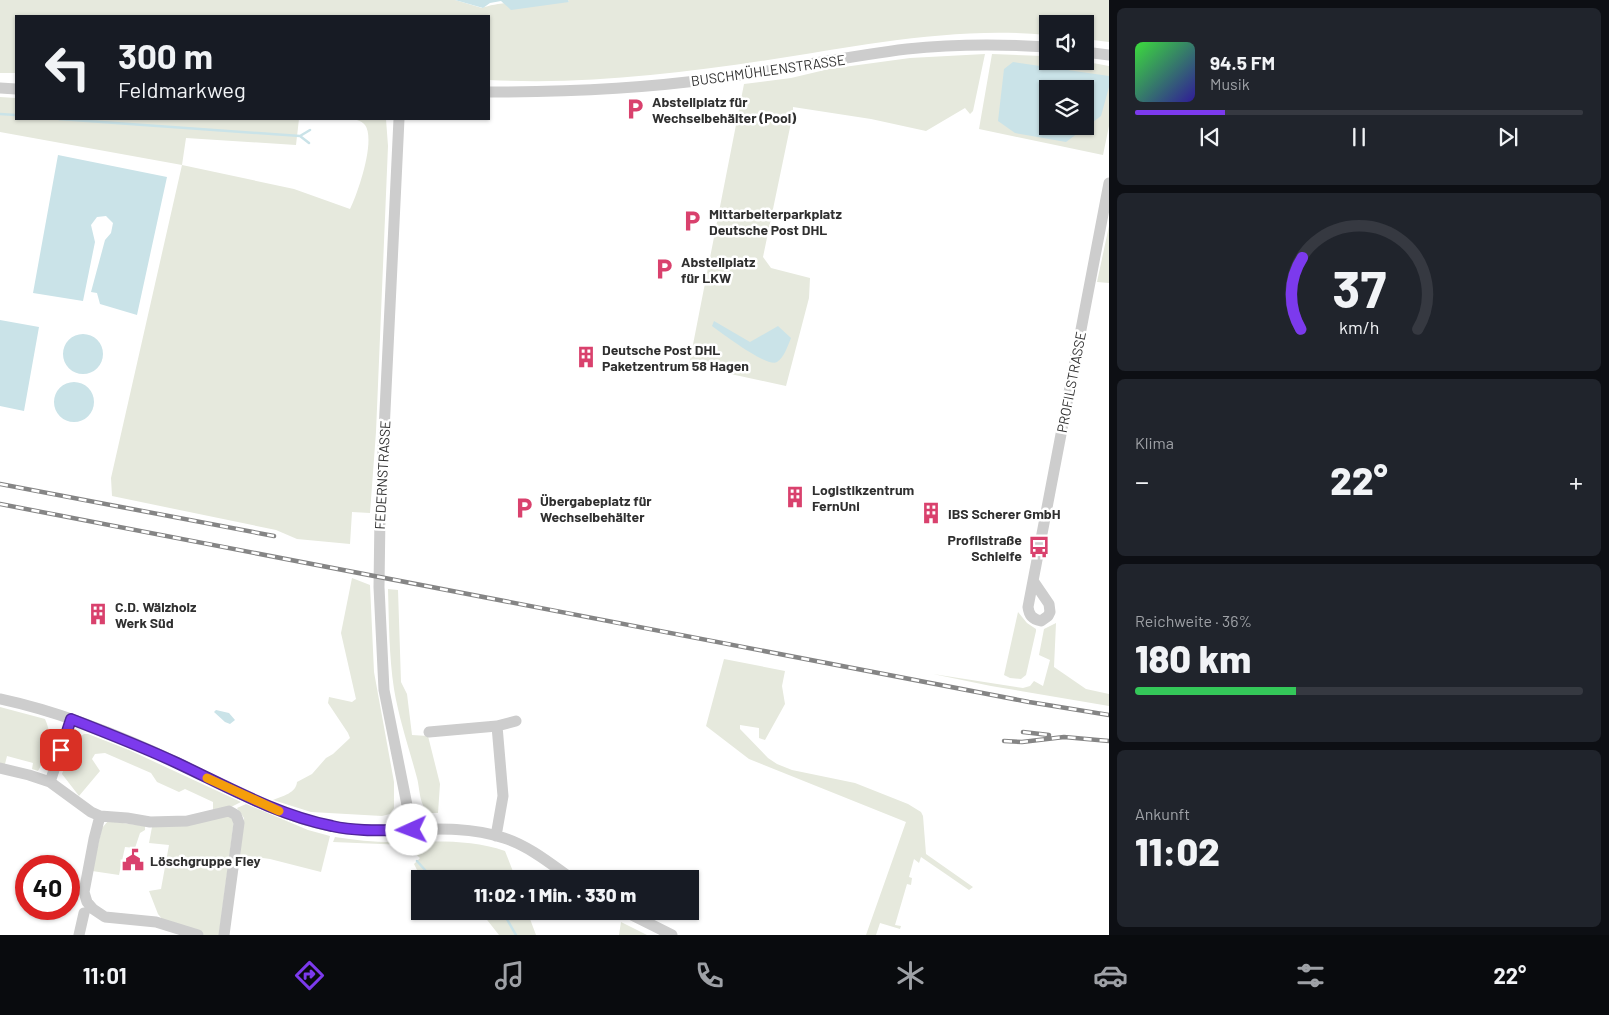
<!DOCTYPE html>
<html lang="de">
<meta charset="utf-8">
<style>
body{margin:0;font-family:Barlow,sans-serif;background:#20242c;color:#f1f3f6;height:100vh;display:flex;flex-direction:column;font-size:19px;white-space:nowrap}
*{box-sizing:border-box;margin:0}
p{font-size:16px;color:#9ea1a6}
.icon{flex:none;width:28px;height:28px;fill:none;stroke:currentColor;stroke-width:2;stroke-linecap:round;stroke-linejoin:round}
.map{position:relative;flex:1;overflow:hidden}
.sheet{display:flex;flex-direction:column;gap:8px;padding:8px;background:#0d0f14;width:500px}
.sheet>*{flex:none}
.top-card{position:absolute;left:15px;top:15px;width:475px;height:105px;border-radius:0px;box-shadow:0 1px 4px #0004;background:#171b24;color:#f1f3f6;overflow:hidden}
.controls{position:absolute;left:1039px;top:15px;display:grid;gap:10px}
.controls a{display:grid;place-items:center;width:55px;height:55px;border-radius:0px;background:#171b24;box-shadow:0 1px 4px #0004;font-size:25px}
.speed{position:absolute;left:15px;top:855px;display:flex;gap:10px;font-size:25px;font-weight:700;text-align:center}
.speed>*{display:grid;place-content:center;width:65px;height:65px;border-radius:50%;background:#171b24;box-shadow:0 1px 4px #0004;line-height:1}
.speed .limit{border:8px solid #d22;background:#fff;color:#111}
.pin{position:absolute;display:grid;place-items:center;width:42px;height:42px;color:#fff;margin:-21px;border-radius:10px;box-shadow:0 2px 8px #0006}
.me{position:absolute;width:55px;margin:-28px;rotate:268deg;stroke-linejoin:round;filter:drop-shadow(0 0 4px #0008)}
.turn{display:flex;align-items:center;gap:18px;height:105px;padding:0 20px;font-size:22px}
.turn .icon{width:65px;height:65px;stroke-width:2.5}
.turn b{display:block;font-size:35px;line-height:42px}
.big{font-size:38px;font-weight:800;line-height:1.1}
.sheet .widget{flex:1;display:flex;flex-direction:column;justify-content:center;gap:8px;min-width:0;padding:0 18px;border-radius:8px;background:#20242c}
.sheet .dial{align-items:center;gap:0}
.dial svg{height:130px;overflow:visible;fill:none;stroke:#363941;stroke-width:7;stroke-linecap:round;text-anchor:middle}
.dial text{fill:#f1f3f6;stroke:none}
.song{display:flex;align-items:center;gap:15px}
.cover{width:60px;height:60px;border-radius:8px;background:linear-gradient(135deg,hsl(120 70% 55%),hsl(250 70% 35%))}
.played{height:5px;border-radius:2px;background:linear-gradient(90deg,#7c3aed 20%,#363941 20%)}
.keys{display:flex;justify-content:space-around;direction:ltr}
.heat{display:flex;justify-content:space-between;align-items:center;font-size:28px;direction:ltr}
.charge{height:8px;border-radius:4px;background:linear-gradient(90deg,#34c759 36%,#363941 0)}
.trip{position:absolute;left:411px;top:870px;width:288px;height:50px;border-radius:0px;background:#171b24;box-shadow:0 1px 4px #0004;font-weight:800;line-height:50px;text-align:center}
.tabs{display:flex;height:80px;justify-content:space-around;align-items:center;background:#090b0e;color:#9ea1a6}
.tabs .icon{width:35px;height:35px}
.tabs .active{color:#7c3aed}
.tabs b{font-size:22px;color:#f1f3f6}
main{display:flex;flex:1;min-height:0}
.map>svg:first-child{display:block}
</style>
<main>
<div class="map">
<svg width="1109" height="935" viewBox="0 0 1109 935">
<rect width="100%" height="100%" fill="#fff"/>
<!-- green -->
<path fill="#e6e9dd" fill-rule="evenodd" d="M0 0H455L482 8C501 0 546 2 569 2L568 0H1109V42L1085 39V24H1048L1047 35C954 26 860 46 768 60 676 74 582 85 489 80V16H16V73H0Z
M985 54 973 111 970 114 965 108 926 131 871 119 793 107V113L763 257 771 268 810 278 809 298 786 386 689 365 744 84 791 78 829 69 910 58Z
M992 54 1043 56H1047L1048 61H1082L1109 66V126L1103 155 979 129ZM1048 89H1085V126H1048Z
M0 97 16 98V119H299L296 145 186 138 182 165 294 189 350 209C358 193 376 140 365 125 359 117 343 119 335 119H386L388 146 385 218 376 432 370 513 352 512 350 544 297 539 276 530 112 496 111 478 182 165 0 132Z
M1109 226V283L1097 282Z
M352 578 370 585 374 672 394 782V808L390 814 382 816 311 812 273 800C283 796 296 793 297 782L312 774 326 758 333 754 350 738 348 733 328 703 329 697 352 702 356 699 341 633Z
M388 589 398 590 401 682 407 694 412 735 428 736 440 784 438 813H429C419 805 420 789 417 778 409 748 399 719 394 689 389 656 389 622 388 589Z
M1018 612 1027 623 1036 629V631L1026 675 1021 679 1010 678 1004 675Z
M1056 623 1054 667 1086 689 1109 694V706L991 686 933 674 1023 688 1030 686 1034 681 1043 686 1050 660 1039 655 1044 629Z
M724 659 785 671 782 686 785 704 765 740 759 738V728L740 725V729L768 758 777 764 792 770 855 783 908 804 921 812 923 816 926 854 973 887 969 890 921 857 919 863 914 859 909 877 912 878 911 885 907 884 895 925 901 926 900 929 880 923 876 935H866L906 822 749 759 706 726Z
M0 707 45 719C54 739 48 753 38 771L32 769 33 763 7 756 4 768H0Z
M84 734H88L129 750 241 802 233 806 213 811V802L185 789 179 792 157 782 151 773 105 753 95 754 92 759 100 771 79 796 62 774C67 761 70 742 84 734Z
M246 804 308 830 330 836 321 872 270 859 240 855 244 818 237 808Z
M228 815 234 820 219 935H204L163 920 158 914 149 891 161 889 169 845 149 843 152 827Z
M108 821 145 826V830L140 833 135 848 125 847 119 875 92 871 102 828Z
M335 837C354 840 373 842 393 842 429 842 469 838 505 851L516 879H428L418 872 414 864 420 858 405 845 333 842Z
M480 911H527L536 935H499Z
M621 922 647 935H619Z"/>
<!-- water -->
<path fill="#cae3e8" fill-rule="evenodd" d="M455 0H568L569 2 511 10 501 1 490 3 483 8Z
M1013 62 1109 76V87L1101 116 1066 142 1015 133 998 121 1004 69ZM1048 89H1085V126H1048Z
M58 155 167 177 137 315 100 304 97 293 91 292 105 240 111 233 113 223 106 216 97 217 91 225 95 242 83 301 33 293Z
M0 320 39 327 24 411 0 406Z
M714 321 750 342 778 326 791 338C788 345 784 358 777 362 767 368 722 333 712 326Z
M63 354a20 20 0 1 1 40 0a20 20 0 1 1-40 0Z
M54 402a20 20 0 1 1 40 0a20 20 0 1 1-40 0Z
M216 710 229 713 235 720 230 724 225 722 214 712Z"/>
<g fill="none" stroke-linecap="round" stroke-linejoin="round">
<!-- stream -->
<path stroke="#cae3e8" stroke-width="2.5" d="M0 114 16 115
M59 119 300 136 310 130
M300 136 309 143
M417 861 433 879
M501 911 504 914 516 935"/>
<!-- minor -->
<path stroke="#cdcdcd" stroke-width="11" d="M1085 52 1109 55
M0 88 16 89
M489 92C564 92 638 89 712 79 777 71 842 57 907 49 954 44 1001 44 1048 47
M399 119 380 515 379 587 384 690 412 830
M1034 582 1049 604 1050 612 1048 616 1041 621C1032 619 1029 615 1028 607L1109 183
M0 699C61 712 121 736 178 763 228 787 279 817 335 827 391 836 450 820 504 838 529 846 551 864 572 879
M497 726 516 721
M429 732 497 726 503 796 496 836
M0 768 29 775 50 782 91 812 100 816 127 818 150 822 187 821 229 811 236 815 239 823 224 935
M50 782 71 719
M100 816 94 839 84 892 87 902 93 909 105 917 156 922 198 935
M624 911 672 935
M79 935 84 913"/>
<!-- rail casing -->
<g stroke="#858585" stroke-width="4.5">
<path id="rail" d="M0 484 274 536
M0 504 1029 702 1109 715
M1023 732 1049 735
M1004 741 1022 742 1064 737 1109 741"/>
</g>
<!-- rail -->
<use href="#rail" stroke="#fff" stroke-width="2.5" stroke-dasharray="8" stroke-linecap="butt"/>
</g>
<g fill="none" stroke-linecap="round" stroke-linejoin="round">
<!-- route casing -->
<g stroke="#51269a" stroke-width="12">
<path id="route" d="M61 750 71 719C107 733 143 747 177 763 228 787 277 815 332 826 358 832 386 830 412 830"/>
</g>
<!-- route -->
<use href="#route" stroke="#7c3aed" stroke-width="9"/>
<!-- slow -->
<path stroke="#f59e0b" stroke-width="9" d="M207 778 279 811"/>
</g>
<!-- icons -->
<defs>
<g id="parking-bare" transform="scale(1.725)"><path d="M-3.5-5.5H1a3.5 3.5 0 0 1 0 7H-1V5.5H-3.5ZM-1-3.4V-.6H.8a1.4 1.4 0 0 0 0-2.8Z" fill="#d9416d" stroke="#fff" stroke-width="2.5" paint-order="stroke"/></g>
<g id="building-bare" transform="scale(1.725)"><path d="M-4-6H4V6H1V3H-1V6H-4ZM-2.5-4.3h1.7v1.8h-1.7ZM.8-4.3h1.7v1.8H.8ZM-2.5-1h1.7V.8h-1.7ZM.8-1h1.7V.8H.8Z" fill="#d9416d" stroke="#fff" stroke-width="2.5" paint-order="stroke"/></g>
<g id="bus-bare" transform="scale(1.725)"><path d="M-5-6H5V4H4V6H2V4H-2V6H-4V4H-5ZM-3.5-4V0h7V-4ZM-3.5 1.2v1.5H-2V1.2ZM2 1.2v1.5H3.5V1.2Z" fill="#d9416d" stroke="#fff" stroke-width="2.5" paint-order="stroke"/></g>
<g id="civic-bare" transform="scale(1.725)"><path d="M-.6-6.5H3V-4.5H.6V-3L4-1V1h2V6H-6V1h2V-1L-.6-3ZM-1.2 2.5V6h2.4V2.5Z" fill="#d9416d" stroke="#fff" stroke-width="2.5" paint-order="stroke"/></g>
</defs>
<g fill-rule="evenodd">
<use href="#parking-bare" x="635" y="109"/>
<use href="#parking-bare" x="692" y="221"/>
<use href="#parking-bare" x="664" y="269"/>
<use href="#building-bare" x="586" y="357"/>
<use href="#building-bare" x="795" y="497"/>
<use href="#parking-bare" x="524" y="508"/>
<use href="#building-bare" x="931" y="513"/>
<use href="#bus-bare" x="1039" y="547"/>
<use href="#building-bare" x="98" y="614"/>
<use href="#civic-bare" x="133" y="860"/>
</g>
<g text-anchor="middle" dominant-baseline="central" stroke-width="5" stroke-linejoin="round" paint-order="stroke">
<!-- street labels -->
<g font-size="14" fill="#303030" stroke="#fff">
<text transform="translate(768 70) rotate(-8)">BUSCHMÜHLENSTRASSE</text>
<text transform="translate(1071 382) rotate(-79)">PROFILSTRASSE</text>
<text transform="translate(382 475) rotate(-87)">FEDERNSTRASSE</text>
</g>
<!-- poi labels -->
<g font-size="14" font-weight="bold" fill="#303030" stroke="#fff" text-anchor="start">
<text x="652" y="101">Abstellplatz für<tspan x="652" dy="16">Wechselbehälter (Pool)</tspan></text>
<text x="709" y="213">Mittarbeiterparkplatz<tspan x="709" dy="16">Deutsche Post DHL</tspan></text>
<text x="681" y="261">Abstellplatz<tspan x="681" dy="16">für LKW</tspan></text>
<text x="602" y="349">Deutsche Post DHL<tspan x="602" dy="16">Paketzentrum 58 Hagen</tspan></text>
<text x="812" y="489">Logistikzentrum<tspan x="812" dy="16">FernUni</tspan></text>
<text x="540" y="500">Übergabeplatz für<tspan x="540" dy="16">Wechselbehälter</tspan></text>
<text x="948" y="513">IBS Scherer GmbH</text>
<text x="1022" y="539" text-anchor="end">Profilstraße<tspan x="1022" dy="16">Schleife</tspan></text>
<text x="115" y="606">C.D. Wälzholz<tspan x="115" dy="16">Werk Süd</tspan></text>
<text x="150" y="860">Löschgruppe Fley</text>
</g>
</g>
</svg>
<div class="controls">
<a><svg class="icon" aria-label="sound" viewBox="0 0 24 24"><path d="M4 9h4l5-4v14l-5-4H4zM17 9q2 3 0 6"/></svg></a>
<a><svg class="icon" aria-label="layers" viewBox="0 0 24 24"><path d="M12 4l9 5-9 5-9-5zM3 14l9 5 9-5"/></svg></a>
</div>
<div class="speed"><div class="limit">40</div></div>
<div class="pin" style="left:61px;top:750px;background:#d93025"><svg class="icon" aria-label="arrive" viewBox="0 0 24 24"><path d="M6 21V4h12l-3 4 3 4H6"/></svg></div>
<svg class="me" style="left:412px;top:830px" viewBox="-20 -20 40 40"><circle r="19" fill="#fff"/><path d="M0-13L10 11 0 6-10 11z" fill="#7c3aed"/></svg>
<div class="trip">11:02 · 1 Min. · 330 m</div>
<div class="top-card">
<div class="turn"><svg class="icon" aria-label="left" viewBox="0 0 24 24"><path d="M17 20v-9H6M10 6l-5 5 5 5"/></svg><div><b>300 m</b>Feldmarkweg</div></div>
</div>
</div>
<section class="sheet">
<div class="widget">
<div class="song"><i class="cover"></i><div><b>94.5 FM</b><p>Musik</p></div></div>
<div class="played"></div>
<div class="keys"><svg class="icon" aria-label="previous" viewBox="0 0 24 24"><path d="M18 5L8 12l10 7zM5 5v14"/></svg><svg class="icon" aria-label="pause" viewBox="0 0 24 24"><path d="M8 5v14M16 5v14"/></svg><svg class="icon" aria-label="next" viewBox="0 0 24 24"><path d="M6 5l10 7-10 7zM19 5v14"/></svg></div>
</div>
<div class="widget dial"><svg viewBox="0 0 100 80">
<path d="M14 69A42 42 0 1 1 86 69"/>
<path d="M14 69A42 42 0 0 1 15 25" stroke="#7c3aed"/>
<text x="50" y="56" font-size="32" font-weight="700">37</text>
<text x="50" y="72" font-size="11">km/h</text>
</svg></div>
<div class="widget"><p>Klima</p>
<div class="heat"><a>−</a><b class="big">22°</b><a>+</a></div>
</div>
<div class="widget"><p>Reichweite · 36%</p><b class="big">180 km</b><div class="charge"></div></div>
<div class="widget"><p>Ankunft</p><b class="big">11:02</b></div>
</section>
</main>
<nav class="tabs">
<b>11:01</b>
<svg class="icon active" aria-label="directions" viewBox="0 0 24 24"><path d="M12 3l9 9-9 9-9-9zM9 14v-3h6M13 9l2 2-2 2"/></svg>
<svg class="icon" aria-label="music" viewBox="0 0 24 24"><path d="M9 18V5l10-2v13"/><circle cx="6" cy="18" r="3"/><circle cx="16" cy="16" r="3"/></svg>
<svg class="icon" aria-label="phone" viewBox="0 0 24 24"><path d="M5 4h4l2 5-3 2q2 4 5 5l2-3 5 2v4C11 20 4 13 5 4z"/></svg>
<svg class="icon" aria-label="climate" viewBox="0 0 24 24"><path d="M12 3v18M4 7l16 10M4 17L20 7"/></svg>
<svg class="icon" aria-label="car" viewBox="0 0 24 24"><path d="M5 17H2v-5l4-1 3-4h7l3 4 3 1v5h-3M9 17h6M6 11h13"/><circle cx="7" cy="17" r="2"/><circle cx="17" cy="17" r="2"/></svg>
<svg class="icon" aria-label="filters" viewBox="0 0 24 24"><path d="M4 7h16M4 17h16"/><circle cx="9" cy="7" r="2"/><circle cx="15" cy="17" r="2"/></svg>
<b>22°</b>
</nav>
